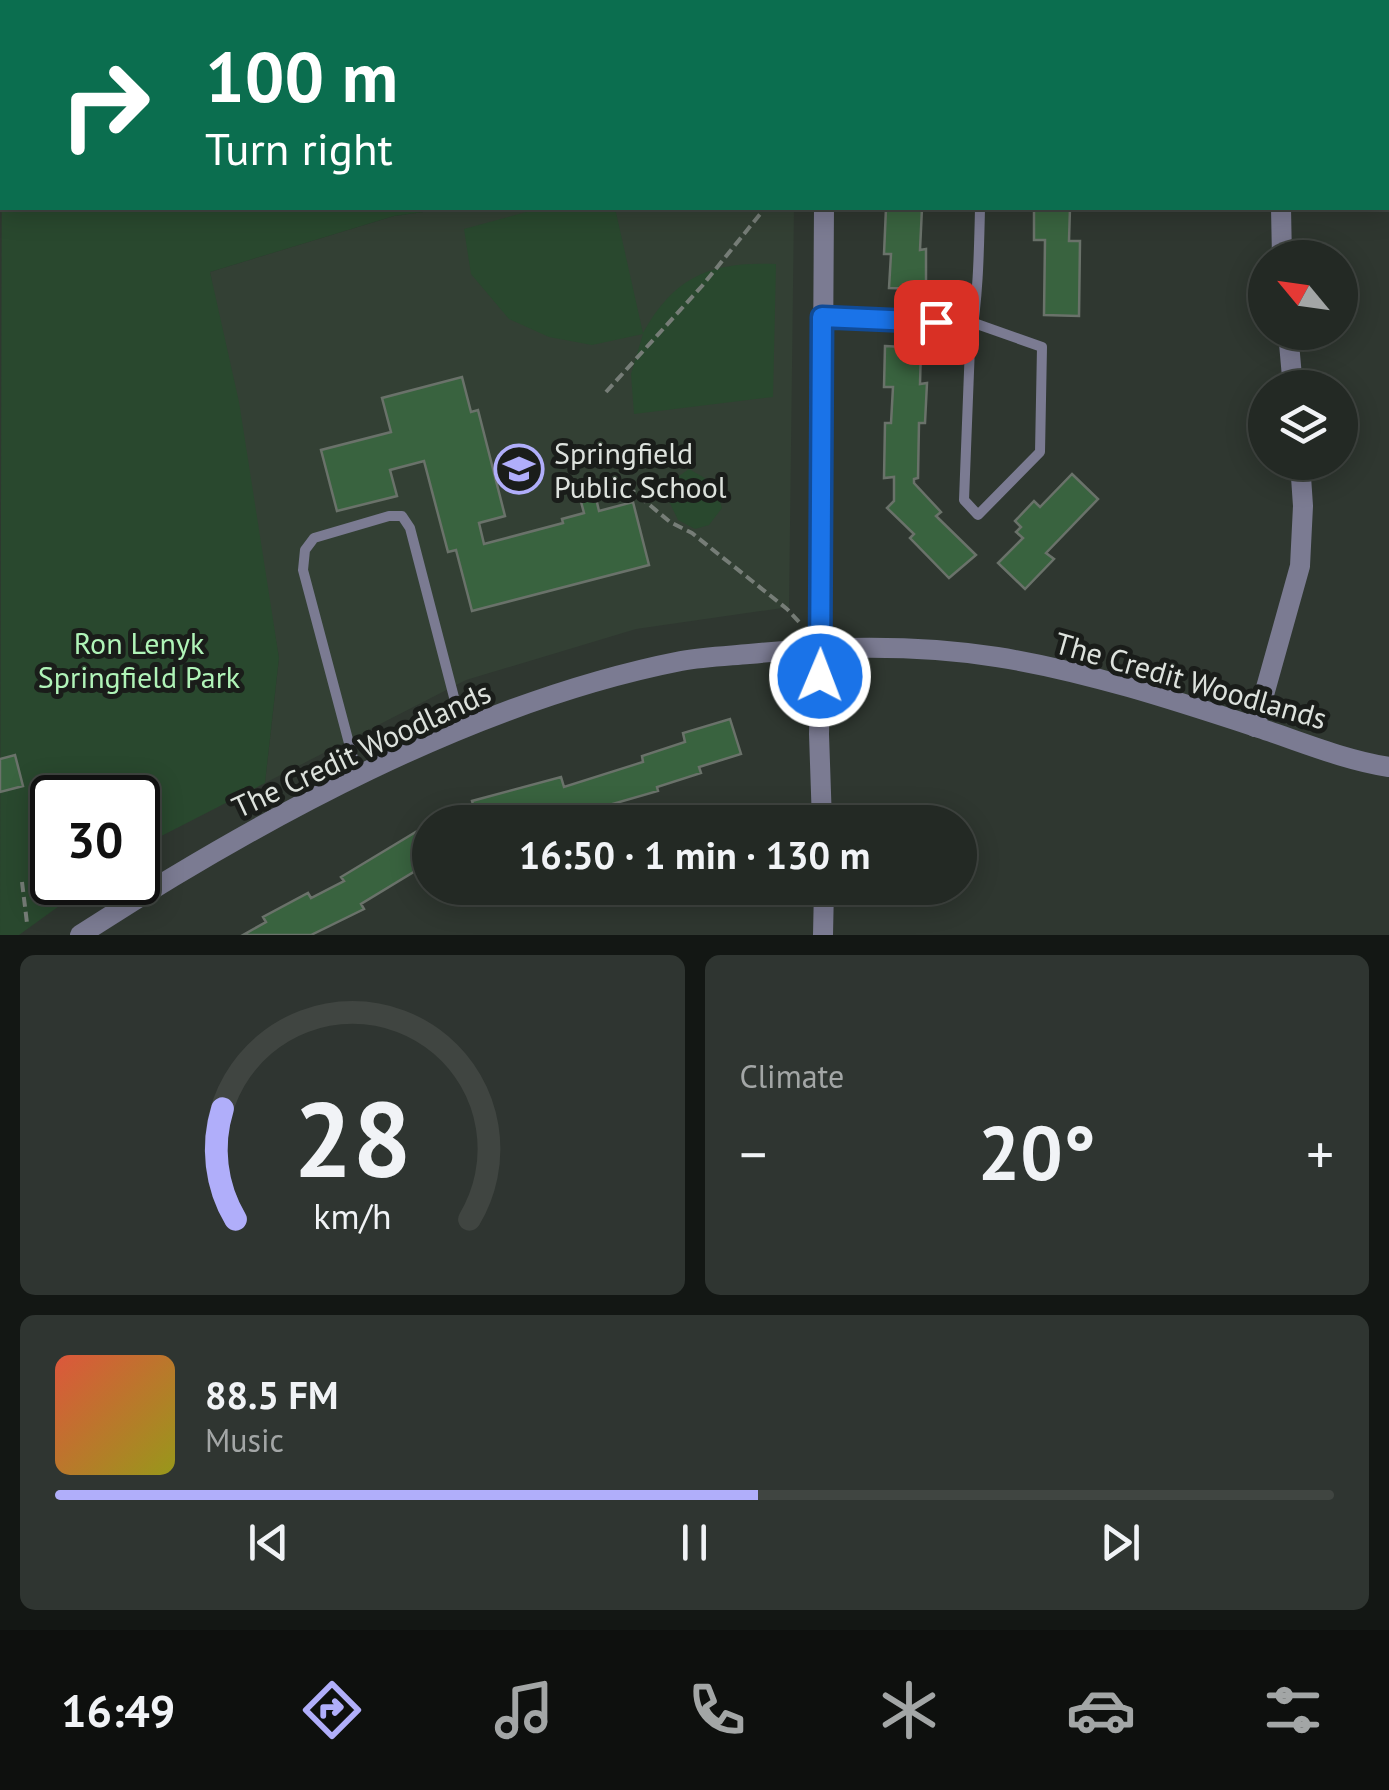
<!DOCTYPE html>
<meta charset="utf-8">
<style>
body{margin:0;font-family:"PT Sans",sans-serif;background:#2f3531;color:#f1f3f6;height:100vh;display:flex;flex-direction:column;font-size:38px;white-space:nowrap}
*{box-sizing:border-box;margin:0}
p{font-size:32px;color:#a3a6a6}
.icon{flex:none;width:55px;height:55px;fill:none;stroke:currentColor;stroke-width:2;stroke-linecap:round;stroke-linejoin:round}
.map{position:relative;height:935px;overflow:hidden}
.drawer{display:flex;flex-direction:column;gap:20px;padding:20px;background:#131714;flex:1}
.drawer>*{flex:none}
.guide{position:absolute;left:0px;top:0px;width:1390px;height:210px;box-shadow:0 5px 25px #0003,0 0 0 2px #404541;background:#0b6e4f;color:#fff;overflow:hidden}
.needle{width:65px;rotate:299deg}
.fabs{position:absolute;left:1248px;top:240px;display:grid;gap:20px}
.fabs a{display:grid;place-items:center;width:110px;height:110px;border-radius:50%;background:#232924;box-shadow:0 5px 25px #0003,0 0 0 2px #404541;font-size:50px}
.speed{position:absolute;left:30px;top:775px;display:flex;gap:20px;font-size:50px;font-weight:700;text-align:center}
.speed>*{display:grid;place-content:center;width:130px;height:130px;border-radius:50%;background:#232924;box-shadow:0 5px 25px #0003,0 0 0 2px #404541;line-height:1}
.speed .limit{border:5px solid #111;border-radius:15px;background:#fff;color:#111}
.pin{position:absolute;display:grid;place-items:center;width:85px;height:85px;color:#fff;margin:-42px;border-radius:20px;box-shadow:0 5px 15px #0006}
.me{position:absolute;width:110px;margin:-55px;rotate:1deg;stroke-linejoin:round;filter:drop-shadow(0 0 8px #0008)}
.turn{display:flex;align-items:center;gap:35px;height:210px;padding:0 40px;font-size:45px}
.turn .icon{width:130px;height:130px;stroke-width:2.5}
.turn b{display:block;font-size:70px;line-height:85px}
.big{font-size:75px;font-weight:600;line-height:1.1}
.drawer .tile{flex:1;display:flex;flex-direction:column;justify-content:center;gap:15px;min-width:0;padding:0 35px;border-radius:15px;background:#2f3531}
.drawer .dial{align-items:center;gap:0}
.dial svg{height:260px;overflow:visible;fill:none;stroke:#404541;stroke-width:7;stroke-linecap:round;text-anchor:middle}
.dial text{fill:#f1f3f6;stroke:none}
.song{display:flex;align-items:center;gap:30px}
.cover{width:120px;height:120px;border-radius:15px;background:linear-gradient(135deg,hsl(10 70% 55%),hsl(60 70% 35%))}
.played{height:10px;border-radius:5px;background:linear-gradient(90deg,#b0aefa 55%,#404541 55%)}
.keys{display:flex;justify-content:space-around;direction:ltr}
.heat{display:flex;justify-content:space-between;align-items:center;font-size:55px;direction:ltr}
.drawer .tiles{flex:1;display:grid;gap:20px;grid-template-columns:1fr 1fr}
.tile:last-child{grid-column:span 2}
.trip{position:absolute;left:412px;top:805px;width:565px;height:100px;border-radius:50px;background:#232924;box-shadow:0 5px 25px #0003,0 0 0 2px #404541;font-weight:600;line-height:100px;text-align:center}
.dock{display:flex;height:160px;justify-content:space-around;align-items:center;background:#0e100e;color:#a3a6a6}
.dock .icon{width:70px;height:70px}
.dock .on{color:#b0aefa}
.dock b{font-size:45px;color:#f1f3f6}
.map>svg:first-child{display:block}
</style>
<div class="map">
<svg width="1389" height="935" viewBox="0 0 1389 935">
<rect width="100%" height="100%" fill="#2f3730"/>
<!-- built -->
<path fill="#334034" d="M452 208H794L789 607 636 629 466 680 265 783 279 658 210 272 394 216Z"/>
<!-- green -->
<path fill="#29482e" d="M328 0H677L316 2Z
M2 78V208H452L394 216 210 272 239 402 279 658 265 783 138 848V798H52V882L91 883 19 935H0Z
M541 208H615L643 333C674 276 712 261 776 264L773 397 634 414 631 374 643 334 592 345 549 337 509 319 471 274 464 229Z
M689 469 715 484 722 508 709 525 695 529 678 520 667 497 675 479Z"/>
<!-- building -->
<path fill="#39633f" stroke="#6a726a" stroke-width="2.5" d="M886 208H922L920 250 926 249V289L889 288 891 254H884Z
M1034 208H1070L1069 241H1080L1079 316 1044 315 1045 240H1034Z
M885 346 921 348 920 384 927 383 925 423H919L918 478 914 479V483L941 512 936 516 976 555 949 578 910 538 914 534 887 508 894 501V477L884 478 885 423H891L893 387H884Z
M462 377 471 412 478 410 505 516 479 523 484 544 563 523 562 519 584 513 580 498 595 494 599 511 633 502 649 565 472 611 456 550 448 552 424 461 390 470 397 496 337 511 321 450 391 432 382 398Z
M1072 474 1098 499 1046 553 1054 559 1025 589 998 563 1023 538 1016 532 1021 527 1015 521 1034 501 1040 507Z
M730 719 741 754 699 767 701 773 657 787 658 791 550 822H478L472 801 561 777 564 787 643 762 642 756 685 742 683 733Z
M15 755 23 786 0 792V759Z
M424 827 430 839V862L361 904 364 909 311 935H243L266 922 263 917 308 893 311 898 344 881 341 877Z"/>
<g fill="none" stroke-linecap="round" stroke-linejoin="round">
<!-- path -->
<path stroke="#767d77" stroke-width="4" stroke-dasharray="10 5" stroke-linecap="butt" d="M606 392 702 286 765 208
M627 486 670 522 692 533 787 609 799 622
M22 882 27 923"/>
<!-- service -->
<path stroke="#7b7b92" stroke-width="10" d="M822 317 974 323 1042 347 1040 452 978 515 964 500 970 346C978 300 979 255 980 208
M358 777 303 570 305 550 314 538 389 516H402L410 528 462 728"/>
<!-- minor -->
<path stroke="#7b7b92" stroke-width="20" d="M1388 135H1389
M1281 208 1282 258
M1288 332 1293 388
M821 647 819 734 822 822
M1255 727 1300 566 1303 506 1300 462
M823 935 824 888"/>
<!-- tertiary -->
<path stroke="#7b7b92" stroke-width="20" d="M842 2V0
M821 647 824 208
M80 935C258 820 472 702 681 661 703 657 726 656 749 654 831 646 915 644 997 657 1085 671 1174 700 1259 728 1302 742 1344 760 1389 767"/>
</g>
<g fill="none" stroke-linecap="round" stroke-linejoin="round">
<!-- route casing -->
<g stroke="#114b97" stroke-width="25">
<path id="route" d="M820 676 822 317 936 322"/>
</g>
<!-- route -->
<use href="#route" stroke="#1a73e8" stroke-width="18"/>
</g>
<!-- icons -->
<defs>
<g id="school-ring" transform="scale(2.5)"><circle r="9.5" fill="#1a1d1a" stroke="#b0aefa" stroke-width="1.5"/><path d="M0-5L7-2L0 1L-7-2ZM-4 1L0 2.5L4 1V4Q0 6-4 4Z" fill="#b0aefa"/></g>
</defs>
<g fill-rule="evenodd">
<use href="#school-ring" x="519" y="469"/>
</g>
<g text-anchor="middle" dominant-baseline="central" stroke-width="10" stroke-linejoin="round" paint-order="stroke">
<!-- poi labels -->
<g font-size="30" fill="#dde2dd" stroke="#1a1d1a" text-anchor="start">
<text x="554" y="452">Springfield<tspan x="554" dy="34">Public School</tspan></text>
</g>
<!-- park labels -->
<g font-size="30" fill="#b0f4b8" stroke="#1a1d1a">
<text x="139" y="642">Ron Lenyk<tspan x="139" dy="34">Springfield Park</tspan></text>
</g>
<!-- street labels -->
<g font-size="30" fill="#dde2dd" stroke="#1a1d1a">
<text transform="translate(1191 680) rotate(16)">The Credit Woodlands</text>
<text transform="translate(361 749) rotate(-25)">The Credit Woodlands</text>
</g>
</g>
</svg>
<div class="fabs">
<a><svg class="needle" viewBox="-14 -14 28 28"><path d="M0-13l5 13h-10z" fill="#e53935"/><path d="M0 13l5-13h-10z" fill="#a3a6a6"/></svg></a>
<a><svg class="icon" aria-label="layers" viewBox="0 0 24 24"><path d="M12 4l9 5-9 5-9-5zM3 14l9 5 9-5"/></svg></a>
</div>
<div class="speed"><div class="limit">30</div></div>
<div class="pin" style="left:936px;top:322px;background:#d93025"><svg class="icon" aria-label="arrive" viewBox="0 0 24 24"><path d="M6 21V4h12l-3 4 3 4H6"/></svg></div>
<svg class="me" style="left:820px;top:676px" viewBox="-20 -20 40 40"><circle r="17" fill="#1a73e8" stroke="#fff" stroke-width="3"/><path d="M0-11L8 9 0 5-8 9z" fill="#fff"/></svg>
<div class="trip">16:50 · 1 min · 130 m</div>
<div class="guide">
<div class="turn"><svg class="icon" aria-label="right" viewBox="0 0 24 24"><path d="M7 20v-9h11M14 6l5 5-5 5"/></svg><div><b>100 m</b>Turn right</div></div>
</div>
</div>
<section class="drawer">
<div class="tiles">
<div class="tile dial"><svg viewBox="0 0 100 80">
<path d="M14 69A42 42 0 1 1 86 69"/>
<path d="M14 69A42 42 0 0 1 10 35" stroke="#b0aefa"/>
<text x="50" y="56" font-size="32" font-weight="700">28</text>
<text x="50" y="72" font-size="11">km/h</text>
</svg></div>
<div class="tile"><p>Climate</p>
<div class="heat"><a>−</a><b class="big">20°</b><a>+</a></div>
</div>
<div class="tile">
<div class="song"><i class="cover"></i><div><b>88.5 FM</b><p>Music</p></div></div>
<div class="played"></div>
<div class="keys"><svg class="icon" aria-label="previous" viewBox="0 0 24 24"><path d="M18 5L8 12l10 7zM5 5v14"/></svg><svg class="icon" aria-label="pause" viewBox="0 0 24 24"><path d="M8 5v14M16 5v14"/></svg><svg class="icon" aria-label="next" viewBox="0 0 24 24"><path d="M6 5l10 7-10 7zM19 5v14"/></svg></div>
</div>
</div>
</section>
<nav class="dock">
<b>16:49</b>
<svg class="icon on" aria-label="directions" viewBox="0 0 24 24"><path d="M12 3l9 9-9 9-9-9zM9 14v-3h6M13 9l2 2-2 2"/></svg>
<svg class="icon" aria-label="music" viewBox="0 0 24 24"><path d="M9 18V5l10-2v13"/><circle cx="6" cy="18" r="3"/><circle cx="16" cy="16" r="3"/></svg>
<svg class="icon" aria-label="phone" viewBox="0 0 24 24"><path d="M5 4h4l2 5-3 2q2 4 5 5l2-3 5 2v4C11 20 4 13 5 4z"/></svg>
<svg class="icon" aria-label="climate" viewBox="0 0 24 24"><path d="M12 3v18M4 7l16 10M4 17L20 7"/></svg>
<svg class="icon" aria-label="car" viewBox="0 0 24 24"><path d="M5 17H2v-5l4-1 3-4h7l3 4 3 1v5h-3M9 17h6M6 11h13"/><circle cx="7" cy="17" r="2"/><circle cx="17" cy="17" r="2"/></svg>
<svg class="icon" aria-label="filters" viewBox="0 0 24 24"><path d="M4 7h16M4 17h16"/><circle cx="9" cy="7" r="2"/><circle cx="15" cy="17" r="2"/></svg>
</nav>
